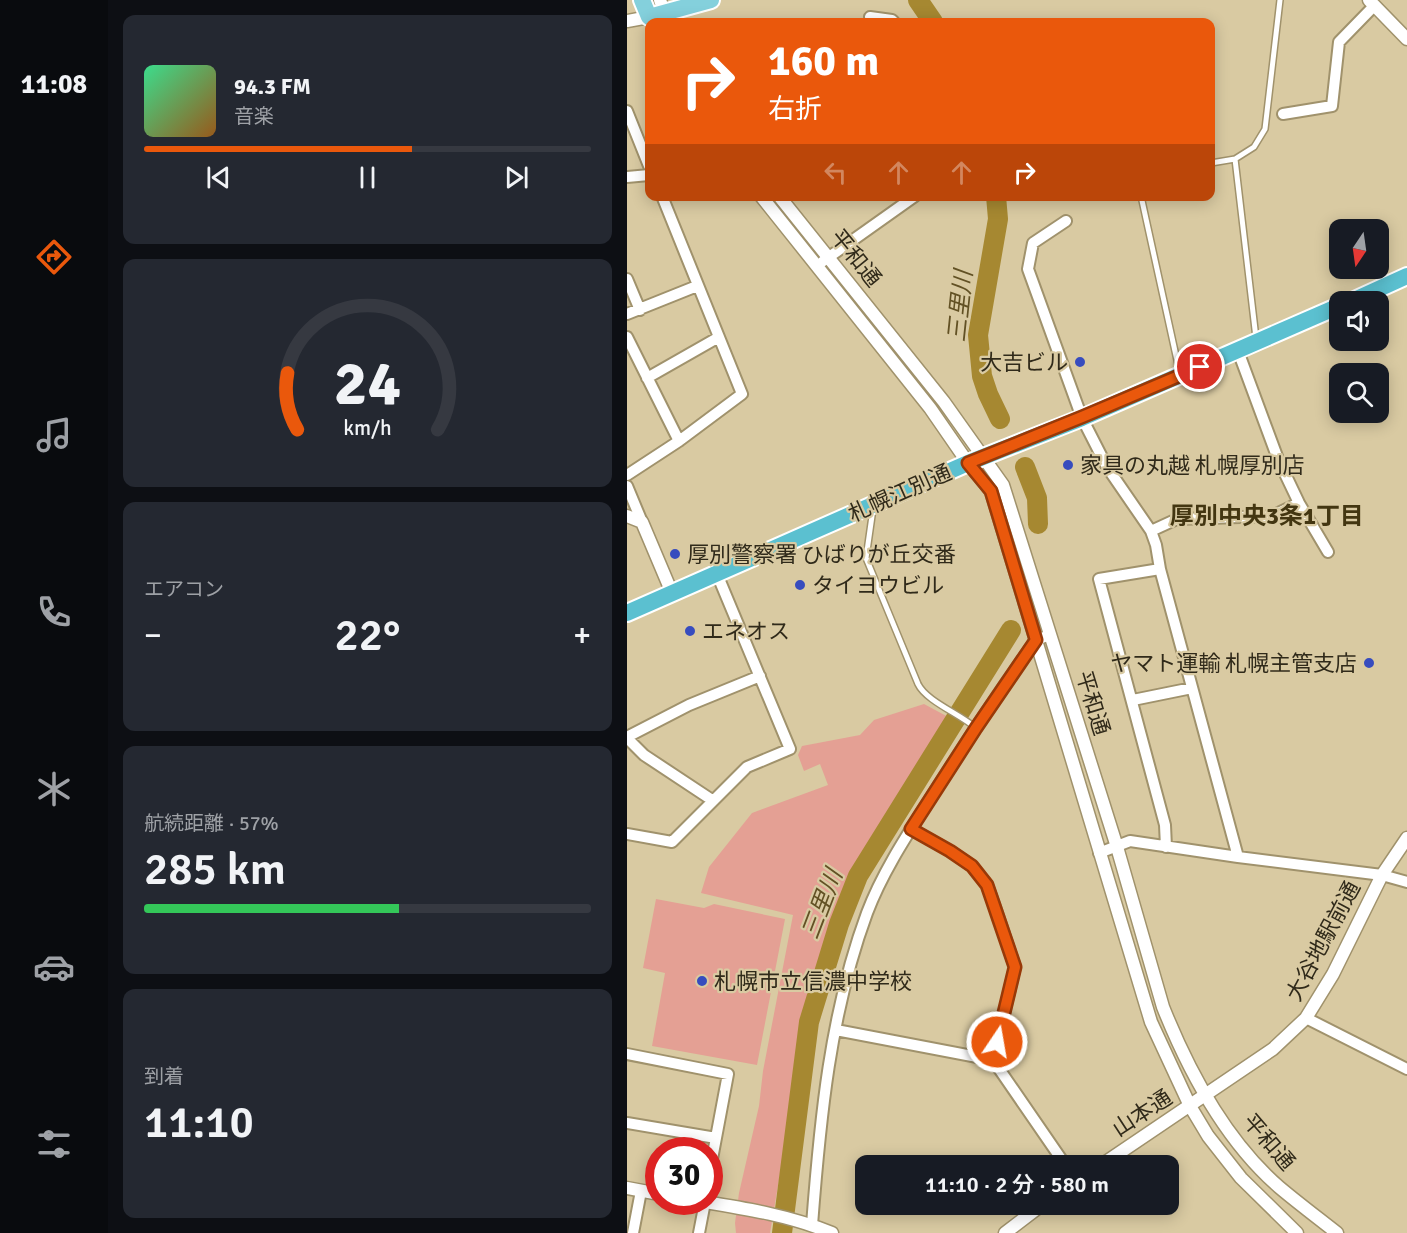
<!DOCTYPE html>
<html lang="ja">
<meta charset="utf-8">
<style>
body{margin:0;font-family:Signika,"Noto Sans JP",sans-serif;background:#242831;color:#f1f3f6;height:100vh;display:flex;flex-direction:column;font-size:22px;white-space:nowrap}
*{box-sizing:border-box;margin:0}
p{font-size:20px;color:#9ea1a6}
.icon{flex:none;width:33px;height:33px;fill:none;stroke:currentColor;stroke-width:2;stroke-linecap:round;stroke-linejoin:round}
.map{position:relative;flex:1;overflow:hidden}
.side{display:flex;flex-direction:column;gap:15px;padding:15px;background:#0d0f14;width:519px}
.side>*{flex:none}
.hud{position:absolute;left:18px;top:18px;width:570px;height:183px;border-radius:12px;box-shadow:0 3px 15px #0003;background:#ea580c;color:#fff;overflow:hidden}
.needle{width:39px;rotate:193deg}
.controls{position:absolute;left:702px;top:219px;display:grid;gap:12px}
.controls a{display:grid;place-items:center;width:60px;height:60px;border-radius:12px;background:#171b24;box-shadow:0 3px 15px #0003;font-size:30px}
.speed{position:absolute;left:18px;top:1137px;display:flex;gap:12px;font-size:30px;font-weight:700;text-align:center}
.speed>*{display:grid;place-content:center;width:78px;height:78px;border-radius:50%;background:#171b24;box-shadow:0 3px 15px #0003;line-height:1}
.speed .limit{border:9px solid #d22;background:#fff;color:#111}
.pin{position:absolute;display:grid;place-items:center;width:51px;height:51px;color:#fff;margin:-26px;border:3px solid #fff;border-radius:50%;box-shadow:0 2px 6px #0007}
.me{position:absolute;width:66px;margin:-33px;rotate:12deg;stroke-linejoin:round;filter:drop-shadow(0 0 4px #0008)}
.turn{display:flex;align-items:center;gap:21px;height:126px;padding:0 24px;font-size:27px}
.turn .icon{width:78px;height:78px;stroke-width:2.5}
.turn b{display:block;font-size:42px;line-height:51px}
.lanes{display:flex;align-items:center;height:57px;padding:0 24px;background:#0003;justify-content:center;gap:30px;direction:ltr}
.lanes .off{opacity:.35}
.big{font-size:45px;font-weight:600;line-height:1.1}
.side .card{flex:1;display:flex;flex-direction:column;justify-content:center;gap:9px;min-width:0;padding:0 21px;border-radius:12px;background:#242831}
.side .dial{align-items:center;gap:0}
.dial svg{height:156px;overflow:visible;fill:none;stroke:#363941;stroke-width:7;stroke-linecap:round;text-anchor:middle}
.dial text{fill:#f1f3f6;stroke:none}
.song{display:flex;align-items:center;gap:18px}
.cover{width:72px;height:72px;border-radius:9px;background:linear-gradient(135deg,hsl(150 70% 55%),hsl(30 70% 35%))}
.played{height:6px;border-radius:3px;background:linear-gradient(90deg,#ea580c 60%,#363941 60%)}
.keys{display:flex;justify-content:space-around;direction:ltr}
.heat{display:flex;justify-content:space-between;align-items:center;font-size:33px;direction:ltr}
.charge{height:9px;border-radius:4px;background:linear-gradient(90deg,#34c759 57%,#363941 0)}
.trip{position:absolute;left:228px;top:1155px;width:324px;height:60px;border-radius:12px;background:#171b24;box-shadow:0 3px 15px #0003;font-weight:600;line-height:60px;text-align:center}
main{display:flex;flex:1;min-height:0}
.dock{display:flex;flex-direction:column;width:108px;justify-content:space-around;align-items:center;background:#090b0e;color:#9ea1a6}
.dock .icon{width:42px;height:42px}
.dock .active{color:#ea580c}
.dock b{font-size:27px;color:#f1f3f6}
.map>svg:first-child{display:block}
</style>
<main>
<nav class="dock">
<b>11:08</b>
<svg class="icon active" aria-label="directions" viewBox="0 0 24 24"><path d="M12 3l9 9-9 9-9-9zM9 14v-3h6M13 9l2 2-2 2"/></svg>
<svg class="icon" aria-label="music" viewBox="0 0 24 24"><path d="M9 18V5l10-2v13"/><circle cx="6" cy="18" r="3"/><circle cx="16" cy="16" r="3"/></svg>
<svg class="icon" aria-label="phone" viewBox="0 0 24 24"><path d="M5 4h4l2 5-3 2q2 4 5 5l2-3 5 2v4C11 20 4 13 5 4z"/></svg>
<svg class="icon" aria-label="climate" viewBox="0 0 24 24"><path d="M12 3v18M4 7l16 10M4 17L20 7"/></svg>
<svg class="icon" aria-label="car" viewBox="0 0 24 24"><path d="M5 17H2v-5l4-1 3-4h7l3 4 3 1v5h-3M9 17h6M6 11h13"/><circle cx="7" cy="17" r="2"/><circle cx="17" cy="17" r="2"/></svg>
<svg class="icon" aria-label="filters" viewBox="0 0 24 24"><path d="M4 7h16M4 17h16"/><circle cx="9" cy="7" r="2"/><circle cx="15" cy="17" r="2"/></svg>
</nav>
<section class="side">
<div class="card">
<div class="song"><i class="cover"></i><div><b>94.3 FM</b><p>音楽</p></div></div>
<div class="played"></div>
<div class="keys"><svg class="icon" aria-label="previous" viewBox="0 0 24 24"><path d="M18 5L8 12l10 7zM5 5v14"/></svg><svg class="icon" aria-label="pause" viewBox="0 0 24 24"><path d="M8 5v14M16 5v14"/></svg><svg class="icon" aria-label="next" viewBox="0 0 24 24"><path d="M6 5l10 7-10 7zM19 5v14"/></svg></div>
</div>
<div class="card dial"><svg viewBox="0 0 100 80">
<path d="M14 69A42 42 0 1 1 86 69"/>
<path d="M14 69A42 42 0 0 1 9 40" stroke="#ea580c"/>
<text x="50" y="56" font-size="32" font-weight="700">24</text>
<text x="50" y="72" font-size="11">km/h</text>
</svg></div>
<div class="card"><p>エアコン</p>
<div class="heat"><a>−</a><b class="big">22°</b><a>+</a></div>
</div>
<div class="card"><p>航続距離 · 57%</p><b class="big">285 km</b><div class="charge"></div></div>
<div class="card"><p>到着</p><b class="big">11:10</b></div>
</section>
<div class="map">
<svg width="780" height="1233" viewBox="0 0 780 1233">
<rect width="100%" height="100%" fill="#d9caa2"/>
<!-- green -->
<path fill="#e4a094" d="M297 704 325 719 209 921 183 996 143 1233H109L108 1223 112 1193 132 1106 136 1071 166 915 74 893 82 867 125 813 201 785 193 764 177 771 171 755 175 746 233 735 247 720Z
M29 899 77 908 87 904 158 919 130 1065 25 1046 38 973 16 968Z"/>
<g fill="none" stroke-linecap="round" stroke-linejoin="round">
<!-- river -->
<path stroke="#a68831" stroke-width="20" d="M291 0 306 22
M369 196 371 219 351 335 355 376 361 394 373 419
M398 467 410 498 411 524
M155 1233 182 1022 212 924 231 876 384 630"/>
<!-- service casing -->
<g stroke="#a0926c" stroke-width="8">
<path id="service" d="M584 163 608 159
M514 196 553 374
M629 338 608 159 627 147 638 129 653 0
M246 509 239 558 291 684C299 701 333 714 349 728"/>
</g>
<!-- minor casing -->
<g stroke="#a0926c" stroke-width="14">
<path id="minor" d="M243 17 265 20 267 22
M0 111 22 166
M656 114 705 106 712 42 747 6
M0 177 22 175
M439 221 406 243 401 269 455 418 480 467 524 531 529 545 533 569 611 857
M195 262 288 196
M0 279 13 310
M0 314 70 286
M0 337 52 441
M611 351 651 459 672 503 701 552
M20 378 92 337
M0 475 52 441 115 394 35 196
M0 486 15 522
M524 531 550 519 645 516 672 503
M533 569 472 579 538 825 539 847
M506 700 565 688
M0 737 62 705 133 676
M0 738 17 755 85 800
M284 829 323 851 345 866 360 885 368 907 388 967 366 1060
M0 834 45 842 120 767 163 749 90 574
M472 853 503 841 611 857 755 875 780 882
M679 1018 780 1069
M209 1030 366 1060 439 1166
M0 1054 101 1074 82 1175
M0 1123 89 1138
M185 1225C193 1120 203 1013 240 913 255 873 280 835 303 799 337 745 372 692 409 640L423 635
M6 1233 14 1191
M72 1233 78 1202"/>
</g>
<!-- tertiary casing -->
<g stroke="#a0926c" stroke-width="15">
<path id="tertiary" d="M33 0 41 22
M742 0 780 39
M0 21 22 17 24 22
M134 196 303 408 341 463 364 491 524 1022 563 1106 581 1136 614 1178 670 1233
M152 196 317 402 376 485 490 847 536 1007C562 1072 599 1141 652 1187 671 1203 691 1218 710 1233
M0 516 15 522 45 593
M473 1166 646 1049 679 1018 706 974 755 875 780 838
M0 1188 32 1194
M78 1202C121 1209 164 1216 205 1233
M378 1233 416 1204"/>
</g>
<!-- primary casing -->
<g stroke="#fff" stroke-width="20">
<path id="primary" d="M15 0 22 17 84 0"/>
</g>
<!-- trunk casing -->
<g stroke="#fff" stroke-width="20">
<path id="trunk" d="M723 302 780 276
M0 613 341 463 455 418 712 306"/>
</g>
<!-- service -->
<use href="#service" stroke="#fff" stroke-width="5"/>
<!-- minor -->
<use href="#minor" stroke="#fff" stroke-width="10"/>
<!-- tertiary -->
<use href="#tertiary" stroke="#fff" stroke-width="12"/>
<!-- primary -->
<use href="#primary" stroke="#84d0dc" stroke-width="16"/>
<!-- trunk -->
<use href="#trunk" stroke="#5bc0d0" stroke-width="16"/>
</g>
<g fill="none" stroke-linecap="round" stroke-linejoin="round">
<!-- route casing -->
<g stroke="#983908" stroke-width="15">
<path id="route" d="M370 1042 388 967 360 885 345 866 323 851 284 829 349 728 409 640 364 491 341 463 455 417 573 367"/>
</g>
<!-- route -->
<use href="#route" stroke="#ea580c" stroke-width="10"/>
</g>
<!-- markers -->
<g fill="#374cbe" stroke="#d9caa2" stroke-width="2">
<circle cx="453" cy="362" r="6"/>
<circle cx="441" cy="465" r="6"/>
<circle cx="48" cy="554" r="6"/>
<circle cx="173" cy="585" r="6"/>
<circle cx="63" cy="631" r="6"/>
<circle cx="742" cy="663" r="6"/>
<circle cx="75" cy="981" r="6"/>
</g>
<g text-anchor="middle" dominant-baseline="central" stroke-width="4.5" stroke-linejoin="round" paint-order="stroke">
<!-- street labels -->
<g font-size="22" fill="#302a1a" stroke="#d9caa2">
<text transform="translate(229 258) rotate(51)">平和通</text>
<text transform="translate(273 493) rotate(-24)">札幌江別通</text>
<text transform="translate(466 703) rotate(73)">平和通</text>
<text transform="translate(696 941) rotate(-62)">大谷地駅前通</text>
<text transform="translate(515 1113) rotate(-33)">山本通</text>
<text transform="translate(642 1142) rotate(49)">平和通</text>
</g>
<!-- poi labels -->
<g font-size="22" fill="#302a1a" stroke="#d9caa2" text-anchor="start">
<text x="441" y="362" text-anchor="end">大吉ビル</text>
<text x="453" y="465">家具の丸越 札幌厚別店</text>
<text x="60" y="554">厚別警察署 ひばりが丘交番</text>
<text x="185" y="585">タイヨウビル</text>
<text x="75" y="631">エネオス</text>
<text x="730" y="663" text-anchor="end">ヤマト運輸 札幌主管支店</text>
<text x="87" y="981">札幌市立信濃中学校</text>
</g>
<!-- water labels -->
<g font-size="24" font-style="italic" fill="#625124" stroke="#d9caa2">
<text transform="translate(333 306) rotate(-84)">三里川</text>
<text transform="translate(195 904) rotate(-69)">三里川</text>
</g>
<!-- neighbourhood labels -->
<g font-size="24" font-weight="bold" fill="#433611" stroke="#d9caa2">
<text x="640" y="516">厚別中央3条1丁目</text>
</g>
</g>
</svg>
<div class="controls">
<a><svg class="needle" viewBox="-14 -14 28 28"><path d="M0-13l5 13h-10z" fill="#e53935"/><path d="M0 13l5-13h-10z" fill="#9ea1a6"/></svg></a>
<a><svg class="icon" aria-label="sound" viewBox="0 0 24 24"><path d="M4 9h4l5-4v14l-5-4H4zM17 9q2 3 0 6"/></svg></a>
<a><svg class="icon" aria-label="search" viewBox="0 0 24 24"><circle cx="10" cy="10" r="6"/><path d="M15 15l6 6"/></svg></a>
</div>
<div class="speed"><div class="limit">30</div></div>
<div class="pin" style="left:573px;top:367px;background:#d93025"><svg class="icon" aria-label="arrive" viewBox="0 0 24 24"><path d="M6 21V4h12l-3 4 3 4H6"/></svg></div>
<svg class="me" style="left:370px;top:1042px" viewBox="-20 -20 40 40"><circle r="17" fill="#ea580c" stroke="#fff" stroke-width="3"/><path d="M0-11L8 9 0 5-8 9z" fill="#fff"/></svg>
<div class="trip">11:10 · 2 分 · 580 m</div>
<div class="hud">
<div class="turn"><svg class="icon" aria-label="right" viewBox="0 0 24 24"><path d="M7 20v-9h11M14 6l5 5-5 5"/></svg><div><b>160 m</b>右折</div></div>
<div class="lanes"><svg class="icon off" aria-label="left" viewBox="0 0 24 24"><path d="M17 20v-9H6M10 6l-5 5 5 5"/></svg><svg class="icon off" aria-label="ahead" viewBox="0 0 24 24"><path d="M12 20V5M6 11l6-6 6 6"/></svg><svg class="icon off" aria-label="ahead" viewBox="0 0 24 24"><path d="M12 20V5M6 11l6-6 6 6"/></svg><svg class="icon" aria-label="right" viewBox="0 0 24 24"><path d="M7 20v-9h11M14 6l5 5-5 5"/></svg></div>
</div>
</div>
</main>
